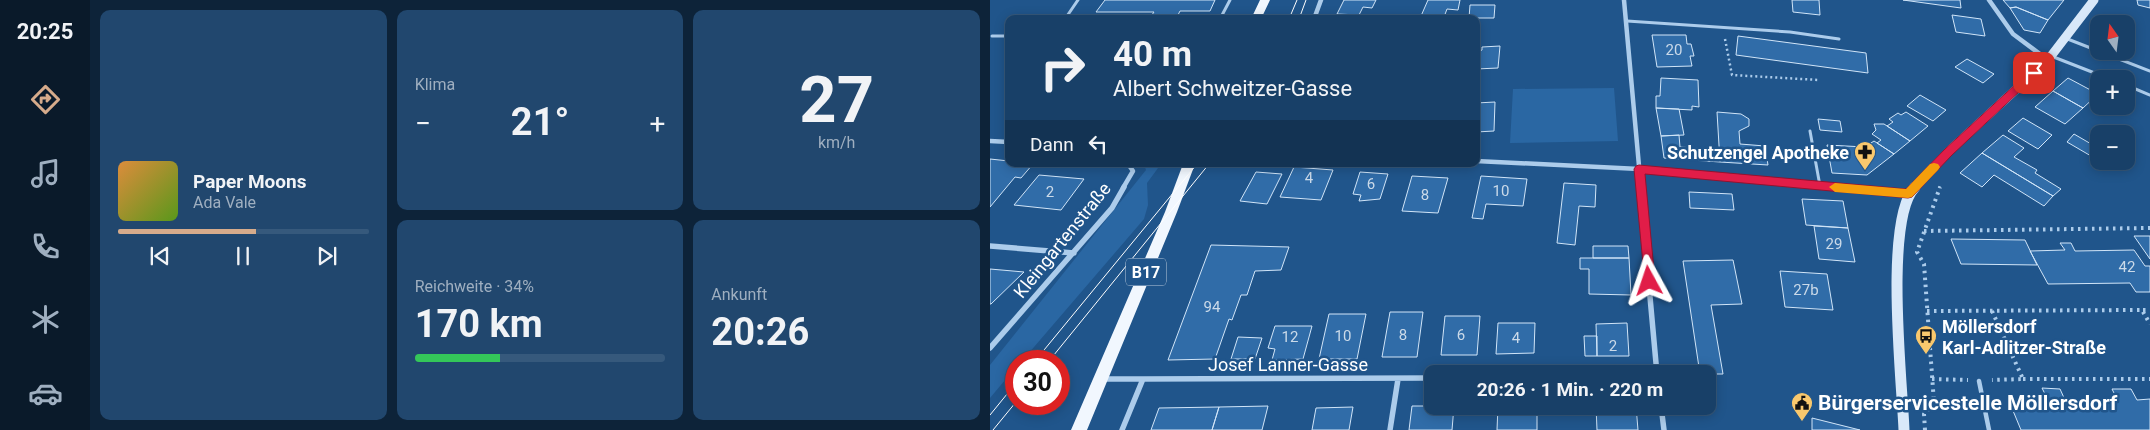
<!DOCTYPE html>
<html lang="de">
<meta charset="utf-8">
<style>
body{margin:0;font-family:Roboto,sans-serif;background:#21476e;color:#f1f3f6;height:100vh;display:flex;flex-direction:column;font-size:19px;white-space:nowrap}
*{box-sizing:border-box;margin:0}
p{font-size:16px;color:#9fafc0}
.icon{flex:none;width:28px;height:28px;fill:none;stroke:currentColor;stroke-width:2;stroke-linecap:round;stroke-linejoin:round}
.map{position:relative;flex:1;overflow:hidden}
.side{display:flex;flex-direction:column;gap:10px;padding:10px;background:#0d2339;width:900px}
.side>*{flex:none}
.top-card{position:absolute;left:15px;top:15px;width:475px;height:152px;border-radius:10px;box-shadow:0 2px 12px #0003,0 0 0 1px #36597c;background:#184068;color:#f1f3f6;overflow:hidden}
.needle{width:32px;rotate:346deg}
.tools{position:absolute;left:1100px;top:15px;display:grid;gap:10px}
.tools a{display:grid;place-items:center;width:45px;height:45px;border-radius:10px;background:#184068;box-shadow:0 2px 12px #0003,0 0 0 1px #36597c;font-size:25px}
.speed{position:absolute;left:15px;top:350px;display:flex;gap:10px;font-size:25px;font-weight:700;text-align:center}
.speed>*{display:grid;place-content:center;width:65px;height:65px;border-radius:50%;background:#184068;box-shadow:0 2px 12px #0003,0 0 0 1px #36597c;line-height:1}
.speed .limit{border:8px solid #d22;background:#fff;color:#111}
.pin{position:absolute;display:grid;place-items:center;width:42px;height:42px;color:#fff;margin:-21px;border-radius:10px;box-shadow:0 2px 8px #0006}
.me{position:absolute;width:55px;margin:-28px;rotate:355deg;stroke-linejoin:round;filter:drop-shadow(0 0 4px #0008)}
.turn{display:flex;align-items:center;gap:18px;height:105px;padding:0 25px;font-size:22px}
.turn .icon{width:65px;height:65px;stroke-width:2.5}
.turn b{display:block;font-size:35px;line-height:42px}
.then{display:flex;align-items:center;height:48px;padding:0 25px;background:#0003;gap:10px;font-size:19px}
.big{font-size:38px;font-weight:700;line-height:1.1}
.side .card{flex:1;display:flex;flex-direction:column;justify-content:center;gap:8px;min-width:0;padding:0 18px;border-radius:10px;background:#21476e}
.side .dial{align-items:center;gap:0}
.dial b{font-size:65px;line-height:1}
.song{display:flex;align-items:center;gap:15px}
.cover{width:60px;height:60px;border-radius:8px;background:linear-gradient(135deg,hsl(30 70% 55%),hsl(90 70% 35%))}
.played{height:5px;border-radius:2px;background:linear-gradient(90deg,#d6ab8b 55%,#36597c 55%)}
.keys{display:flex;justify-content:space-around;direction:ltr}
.heat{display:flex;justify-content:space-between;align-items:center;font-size:28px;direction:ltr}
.charge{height:8px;border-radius:4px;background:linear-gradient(90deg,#34c759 34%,#36597c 0)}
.side .tiles{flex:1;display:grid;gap:10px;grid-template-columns:repeat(3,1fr)}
.card:first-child{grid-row:span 2}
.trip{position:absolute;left:434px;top:365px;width:292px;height:50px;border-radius:10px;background:#184068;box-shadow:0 2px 12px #0003,0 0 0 1px #36597c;font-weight:700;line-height:50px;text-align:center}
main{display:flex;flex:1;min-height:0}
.tab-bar{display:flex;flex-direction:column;width:90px;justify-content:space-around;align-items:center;background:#0a1a2a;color:#9fafc0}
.tab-bar .icon{width:35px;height:35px}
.tab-bar .active{color:#d6ab8b}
.tab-bar b{font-size:22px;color:#f1f3f6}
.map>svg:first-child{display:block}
</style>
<main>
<nav class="tab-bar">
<b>20:25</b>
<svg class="icon active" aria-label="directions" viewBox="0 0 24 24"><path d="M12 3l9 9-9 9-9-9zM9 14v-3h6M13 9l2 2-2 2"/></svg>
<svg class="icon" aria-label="music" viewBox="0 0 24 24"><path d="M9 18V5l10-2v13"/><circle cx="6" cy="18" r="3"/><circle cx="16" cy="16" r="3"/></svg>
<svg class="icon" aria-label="phone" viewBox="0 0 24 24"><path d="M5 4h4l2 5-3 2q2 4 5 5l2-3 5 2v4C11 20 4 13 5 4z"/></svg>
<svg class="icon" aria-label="climate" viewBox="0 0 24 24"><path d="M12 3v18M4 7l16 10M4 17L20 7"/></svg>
<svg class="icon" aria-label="car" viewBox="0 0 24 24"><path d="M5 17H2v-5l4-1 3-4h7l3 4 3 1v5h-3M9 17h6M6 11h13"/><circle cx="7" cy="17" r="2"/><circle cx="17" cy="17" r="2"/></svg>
</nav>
<section class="side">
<div class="tiles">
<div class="card">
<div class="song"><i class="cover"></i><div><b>Paper Moons</b><p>Ada Vale</p></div></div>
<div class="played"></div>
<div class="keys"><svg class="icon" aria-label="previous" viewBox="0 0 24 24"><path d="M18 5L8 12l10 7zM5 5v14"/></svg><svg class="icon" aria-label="pause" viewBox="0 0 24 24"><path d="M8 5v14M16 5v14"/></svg><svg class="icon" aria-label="next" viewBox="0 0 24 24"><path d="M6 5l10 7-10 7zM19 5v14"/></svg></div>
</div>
<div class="card"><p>Klima</p>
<div class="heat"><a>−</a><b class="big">21°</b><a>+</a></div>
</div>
<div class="card dial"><b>27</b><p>km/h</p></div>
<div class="card"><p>Reichweite · 34%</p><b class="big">170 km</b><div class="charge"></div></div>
<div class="card"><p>Ankunft</p><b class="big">20:26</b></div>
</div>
</section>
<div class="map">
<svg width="1160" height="430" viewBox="0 0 1160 430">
<rect width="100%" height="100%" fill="#20558b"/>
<!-- green -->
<path fill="#2a67a3" d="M624 88 628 141 520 143 523 89Z
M154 164H171L157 183 158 205 154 219 32 361H26V367L0 398V365L156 170Z"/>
<!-- building -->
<path fill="#306ca8" stroke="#d1e5f8" d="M115 0H225L220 11H190L186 19H198H159L164 12H106Z
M354 0H386L382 8 373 7 369 15 347 14Z
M438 0H470L468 10 457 9 454 17 431 16Z
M802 0H829L830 15 803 12Z
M913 0H970L971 8Z
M1013 0H1074L1058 20 1026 7 1020 8Z
M1147 0H1160V8L1148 5Z
M480 5H505L504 18H479Z
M1026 7 1058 20 1050 33 1034 30 1020 8Z
M962 15 991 19 995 36 966 32Z
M662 35H696L697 44H701L704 56H700L702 66 667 67Z
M748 36 876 53 878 73 746 55Z
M510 46 508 68 486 69V53L492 50V47Z
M977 59 1004 74 993 83 965 67Z
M671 78 708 80 709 107 702 106V110L666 108V96H670Z
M1078 78 1108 94 1093 108 1063 91Z
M1063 91 1093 108 1075 124 1045 107Z
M930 95 956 110 943 121 917 106Z
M505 102 504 131 486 132V103Z
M666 108 689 109 694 135 671 136Z
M727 112 751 114 759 119V126L749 131 750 144 775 146 778 165 730 162Z
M916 112 938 126 920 141 897 126 903 122 899 119 908 113 911 115Z
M1033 118 1062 135 1048 149 1018 131Z
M828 119 850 121 852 132 830 130Z
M884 124H894L920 141 904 154 887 143 891 140 882 134 886 130Z
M1084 134 1108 148 1101 156 1077 142Z
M689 135 690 147 730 150V162L674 158 671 136Z
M1013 135 1034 148 1024 157 1047 170 1045 173 1071 189 1063 196 992 153Z
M884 141 904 154 877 175 842 173 837 145 875 147Z
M992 153 1063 196 1054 206 1004 175 992 187 970 173Z
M0 159 19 161V164H43L31 178 25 177 0 207Z
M304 167 343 170 331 200 290 197Z
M266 172 292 174 277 204 250 201Z
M370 172 398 174 390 199 369 201 371 195 363 194Z
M49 175 94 179 71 210 24 205Z
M422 176 458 178 448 213 412 211Z
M491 176 537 179 533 206 496 204 493 219 482 218Z
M574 183 606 185 605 207 589 206 585 245 567 243Z
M699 192 742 194 744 210 700 208Z
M812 199 853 201 858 228 816 225Z
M824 226 858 228 865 262 829 259Z
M1144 236H1160V259Z
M961 239 1035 240 1047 265 971 264Z
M1070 243H1081L1085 251 1144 250 1155 266H1160V292H1146L1140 283 1058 284 1040 251 1075 250Z
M221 245 299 247 291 270 265 271 257 295H251L242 320 239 319 225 359 178 360Z
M603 246H638L639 258H603Z
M590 258H639L641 295 599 294V269H590Z
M743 260 752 304 721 305 733 374H710L693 261Z
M0 269 34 272 1 304H0Z
M790 271 837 274 843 310 795 307Z
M400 312H433L427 357H392Z
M339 314H376L367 359H329Z
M455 316H490L487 355H451Z
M508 323H545L544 353 506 354Z
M637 323 639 356H607L606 324Z
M285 326H322L313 359 282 360 285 349 278 348Z
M594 336H607V356H595Z
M248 337 272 338 265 359H241Z
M1052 388 1070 389 1075 400 1127 399 1122 389H1141L1147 400 1160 399V430H1031L1019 401 1058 400Z
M278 406 272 430H222L229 407Z
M422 406H464L462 430H419Z
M508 406H547V430H507Z
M606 406H646L648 430H607Z
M229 407 222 430H161L169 408Z
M363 407 359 430H322L326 408Z
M822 418 870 430H822Z"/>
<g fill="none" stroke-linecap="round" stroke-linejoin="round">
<!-- path-far1 -->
<path stroke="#accceb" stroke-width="2.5" stroke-dasharray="2 3" stroke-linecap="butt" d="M735 39 742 75 829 80
M949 188 950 186"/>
<!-- path -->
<path stroke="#accceb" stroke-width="4" stroke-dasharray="2.5 4.5" stroke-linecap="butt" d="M934 231 1160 228
M1153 310H1160
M937 311 1152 310 1160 324
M1002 311 1033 379 1002 380
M942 379 978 380
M1033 379H1160
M935 430 934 414 944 403 934 264 927 252 950 187"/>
<!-- lane-far1 -->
<path stroke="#accceb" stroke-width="3" d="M75 19 88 0
M230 19 240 0
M637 21 800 32 849 39
M2 36H19
M1075 38 1160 71
M1061 56 1120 79
M1136 85 1160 95
M820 131 830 186"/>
<!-- lane -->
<path stroke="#accceb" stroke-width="4.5" d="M989 381 999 430"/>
<!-- street-far1 -->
<path stroke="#accceb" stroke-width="4.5" d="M634 0 651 188
M999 0 1023 34 1058 60
M324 19 331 0
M0 141 19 142
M486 161 649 169 854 188
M133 188 143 171 138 164"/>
<!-- street -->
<path stroke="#accceb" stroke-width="5.5" d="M650 187 667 374
M841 187 918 194
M0 246 84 253
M0 348 122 208 134 187
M111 379H153L132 430
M153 379 442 378
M671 406 674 430
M400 430 408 379"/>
<!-- secondary-far1 -->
<path stroke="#d8e8f9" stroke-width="9" d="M924 188 958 152 1058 60 1104 0"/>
<!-- secondary -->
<path stroke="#d8e8f9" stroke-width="11" d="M914 430C912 381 894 219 925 187"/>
<!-- primary -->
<path fill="#f1f7fe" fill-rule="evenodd" d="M270 0H280L271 19H261Z
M193 164H205L187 212 97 430H81L175 212Z"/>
<!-- tram -->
<path stroke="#fff" stroke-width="1" d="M299 19 307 0
M309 19 316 0
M45 361 207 164
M59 361 219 164
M0 415 26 383
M3 430 26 402"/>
</g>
<!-- route -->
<path fill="#e11d48" stroke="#92132f" d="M1044 70 1048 73 1047 75 962 155 922 197 918 198 655 174 665 281 664 285 659 286 655 285 644 169 646 166 649 165 916 189 955 149 1040 71Z"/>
<!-- slow -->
<path fill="#f59e0b" d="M944 163 948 164 950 167 948 170 922 197 918 198 845 192 839 187 845 183 916 189 940 164Z"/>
<!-- icons -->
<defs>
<g id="pharmacy-pin" transform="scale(1.125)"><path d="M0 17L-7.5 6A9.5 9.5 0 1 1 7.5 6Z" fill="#f9c86d" stroke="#20558b"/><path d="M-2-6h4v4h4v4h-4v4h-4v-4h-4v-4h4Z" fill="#111"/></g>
<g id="bus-pin" transform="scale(1.125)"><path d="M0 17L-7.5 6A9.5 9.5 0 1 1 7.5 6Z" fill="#f9c86d" stroke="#20558b"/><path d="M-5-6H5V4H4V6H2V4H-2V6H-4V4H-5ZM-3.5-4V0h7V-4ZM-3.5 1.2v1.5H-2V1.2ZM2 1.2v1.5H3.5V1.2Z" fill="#111"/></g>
<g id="civic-pin" transform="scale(1.125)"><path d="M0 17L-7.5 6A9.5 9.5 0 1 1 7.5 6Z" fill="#f9c86d" stroke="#20558b"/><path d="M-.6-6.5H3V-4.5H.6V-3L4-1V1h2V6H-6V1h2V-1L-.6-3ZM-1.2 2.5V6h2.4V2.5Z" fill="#111"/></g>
</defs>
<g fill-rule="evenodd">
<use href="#pharmacy-pin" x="875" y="152"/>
<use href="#bus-pin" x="936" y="336"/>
<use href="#civic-pin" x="812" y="403"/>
</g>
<g text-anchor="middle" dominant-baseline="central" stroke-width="5" stroke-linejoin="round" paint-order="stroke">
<!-- number labels -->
<g font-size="15" fill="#cbdae9">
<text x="684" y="50">20</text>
<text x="319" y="178">4</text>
<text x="381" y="184">6</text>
<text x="511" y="191">10</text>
<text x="60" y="192">2</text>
<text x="435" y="195">8</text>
<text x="844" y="244">29</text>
<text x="1137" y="267">42</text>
<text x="816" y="290">27b</text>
<text x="222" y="307">94</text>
<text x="413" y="335">8</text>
<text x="471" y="335">6</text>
<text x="353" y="336">10</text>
<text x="300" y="337">12</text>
<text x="526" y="338">4</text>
<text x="623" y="346">2</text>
</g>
<!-- shield labels -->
<rect fill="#20558b" stroke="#bcccdc" stroke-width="1" x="136" y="258.5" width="40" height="27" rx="4"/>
<g font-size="16" font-weight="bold" fill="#fff">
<text x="156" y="272">B17</text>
</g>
<!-- poi labels -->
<g font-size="18" font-weight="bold" fill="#fff" stroke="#20558b" text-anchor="end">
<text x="859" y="152">Schutzengel Apotheke</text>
<text x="952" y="326" text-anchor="start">Möllersdorf<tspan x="952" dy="21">Karl-Adlitzer-Straße</tspan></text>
</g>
<!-- street labels -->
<g font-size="18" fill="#fff" stroke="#20558b">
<text transform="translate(72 240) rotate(-51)">Kleingartenstraße</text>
<text x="298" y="364">Josef Lanner-Gasse</text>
</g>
<!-- near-poi labels -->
<g font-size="21" font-weight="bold" fill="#fff" stroke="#20558b" text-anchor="start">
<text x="828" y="403">Bürgerservicestelle Möllersdorf</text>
</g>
</g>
</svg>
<div class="tools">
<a><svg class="needle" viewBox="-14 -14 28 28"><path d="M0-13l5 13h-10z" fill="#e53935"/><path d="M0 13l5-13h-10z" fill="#9fafc0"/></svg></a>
<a>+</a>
<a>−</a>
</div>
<div class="speed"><div class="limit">30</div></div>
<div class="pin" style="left:1044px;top:73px;background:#d93025"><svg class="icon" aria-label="arrive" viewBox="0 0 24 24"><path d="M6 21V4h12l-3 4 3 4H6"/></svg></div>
<svg class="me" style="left:659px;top:281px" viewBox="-20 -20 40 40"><path d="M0-17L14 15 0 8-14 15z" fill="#e11d48" stroke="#fff" stroke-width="4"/></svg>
<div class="trip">20:26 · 1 Min. · 220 m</div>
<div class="top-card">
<div class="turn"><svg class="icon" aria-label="right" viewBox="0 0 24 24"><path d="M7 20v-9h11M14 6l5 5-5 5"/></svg><div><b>40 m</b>Albert Schweitzer-Gasse</div></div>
<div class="then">Dann<svg class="icon" aria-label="left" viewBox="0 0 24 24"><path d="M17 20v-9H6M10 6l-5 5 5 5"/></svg></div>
</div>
</div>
</main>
